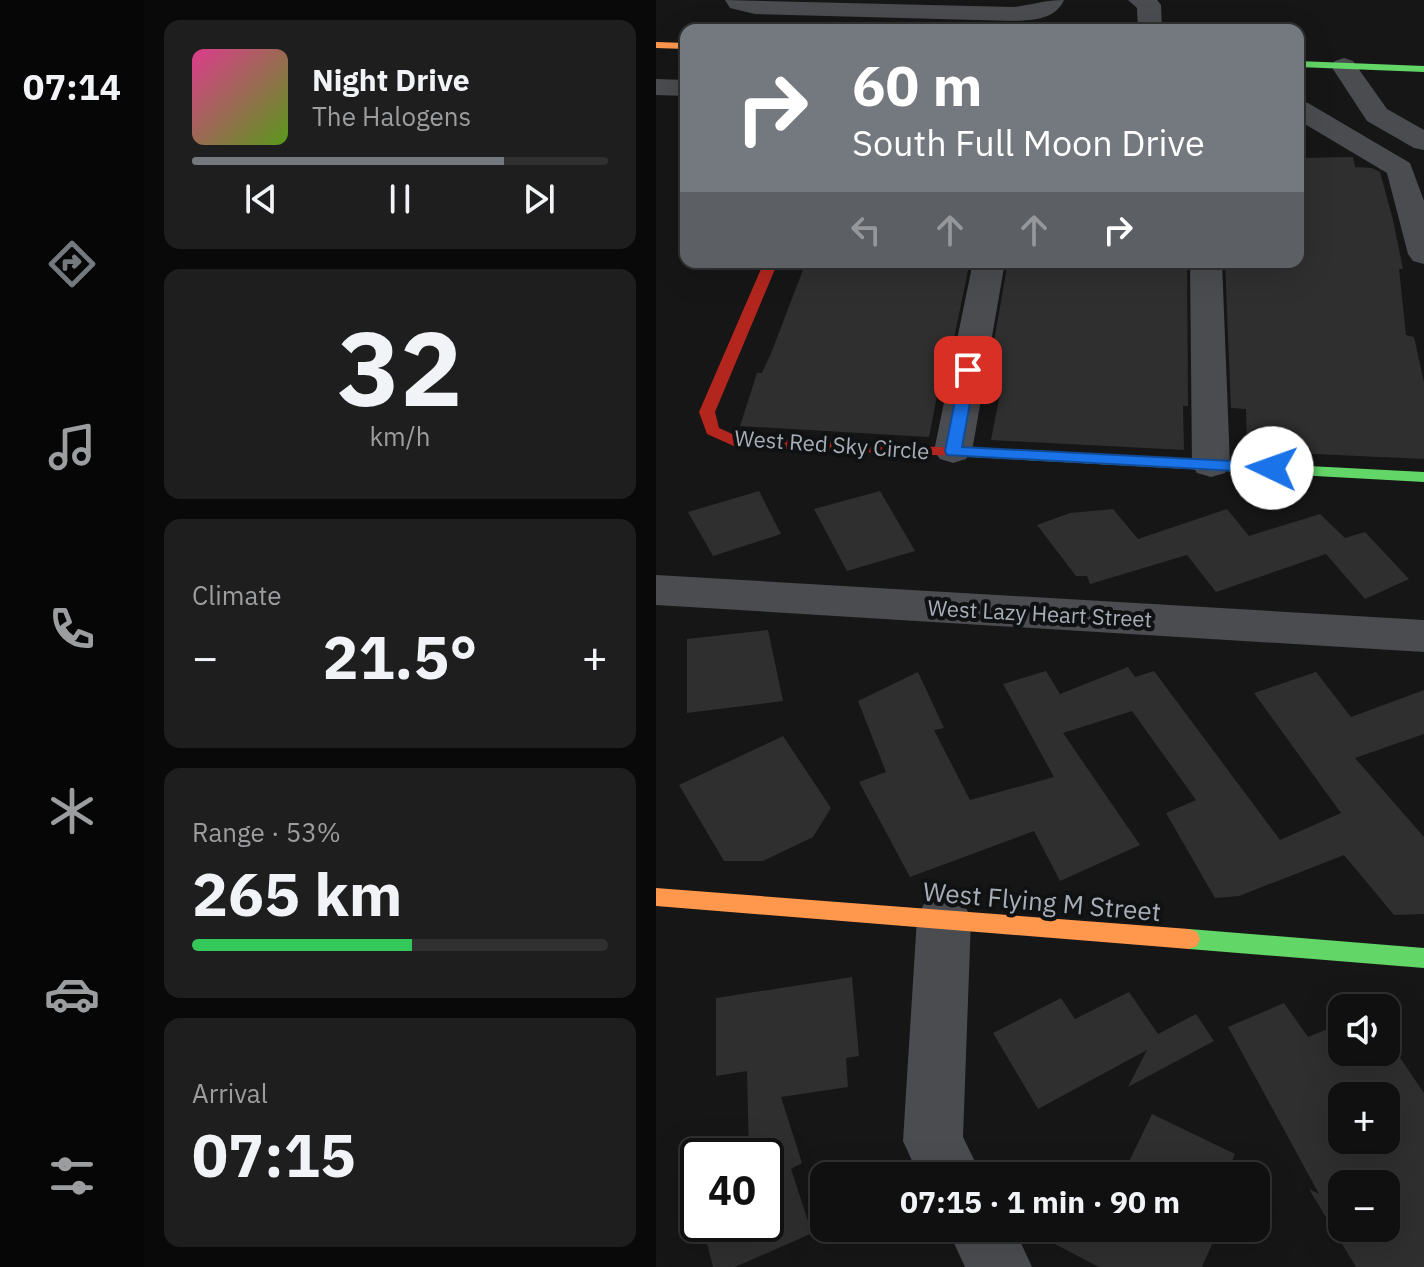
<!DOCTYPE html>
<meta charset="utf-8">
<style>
body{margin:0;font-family:"IBM Plex Sans",sans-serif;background:#1e1e1e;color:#f1f3f6;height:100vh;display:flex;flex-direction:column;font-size:30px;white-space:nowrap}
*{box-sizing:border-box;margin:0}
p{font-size:26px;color:#9c9d9f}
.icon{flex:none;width:44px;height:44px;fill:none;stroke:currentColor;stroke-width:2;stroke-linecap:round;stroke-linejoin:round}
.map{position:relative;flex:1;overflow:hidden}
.details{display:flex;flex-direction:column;gap:20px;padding:20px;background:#090909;width:512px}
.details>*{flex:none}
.hud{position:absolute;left:24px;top:24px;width:624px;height:244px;border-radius:16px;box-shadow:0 8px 32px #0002,0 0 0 2px #303030;background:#74797f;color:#fff;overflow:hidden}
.fabs{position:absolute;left:672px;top:994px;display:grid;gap:16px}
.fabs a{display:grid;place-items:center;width:72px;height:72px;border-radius:16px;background:#101010;box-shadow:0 8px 32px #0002,0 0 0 2px #303030;font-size:40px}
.speed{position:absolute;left:24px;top:1138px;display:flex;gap:16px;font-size:40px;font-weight:700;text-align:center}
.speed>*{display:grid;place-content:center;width:104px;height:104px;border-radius:50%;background:#101010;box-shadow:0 8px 32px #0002,0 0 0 2px #303030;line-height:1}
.speed .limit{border:4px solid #111;border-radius:12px;background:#fff;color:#111}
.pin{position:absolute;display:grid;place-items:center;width:68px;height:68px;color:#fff;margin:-34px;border-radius:16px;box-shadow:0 4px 12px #0006}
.me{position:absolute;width:88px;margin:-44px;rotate:273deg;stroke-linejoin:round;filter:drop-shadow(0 0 6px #0008)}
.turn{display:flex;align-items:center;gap:28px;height:168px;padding:0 40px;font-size:36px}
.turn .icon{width:104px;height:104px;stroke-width:2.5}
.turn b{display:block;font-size:56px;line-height:68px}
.lanes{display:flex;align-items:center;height:76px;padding:0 40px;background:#0003;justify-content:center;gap:40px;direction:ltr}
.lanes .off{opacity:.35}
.big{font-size:60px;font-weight:800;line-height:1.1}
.details .tile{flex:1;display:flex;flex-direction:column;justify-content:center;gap:12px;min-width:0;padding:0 28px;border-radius:16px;background:#1e1e1e}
.details .dial{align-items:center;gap:0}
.dial b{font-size:104px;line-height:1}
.song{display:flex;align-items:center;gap:24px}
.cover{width:96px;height:96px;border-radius:12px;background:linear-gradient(135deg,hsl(330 70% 55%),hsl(90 70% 35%))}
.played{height:8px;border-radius:4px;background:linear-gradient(90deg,#74797f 75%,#303030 75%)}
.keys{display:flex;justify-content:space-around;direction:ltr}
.heat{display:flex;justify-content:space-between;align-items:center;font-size:44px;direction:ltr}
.charge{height:12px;border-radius:6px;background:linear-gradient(90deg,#34c759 53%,#303030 0)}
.trip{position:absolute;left:154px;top:1162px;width:460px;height:80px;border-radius:16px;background:#101010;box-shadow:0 8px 32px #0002,0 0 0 2px #303030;font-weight:800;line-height:80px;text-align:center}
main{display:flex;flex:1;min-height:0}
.tab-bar{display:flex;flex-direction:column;width:144px;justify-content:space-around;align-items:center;background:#060606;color:#9c9d9f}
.tab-bar .icon{width:56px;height:56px}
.tab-bar .selected{color:#74797f}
.tab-bar b{font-size:36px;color:#f1f3f6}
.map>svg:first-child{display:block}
</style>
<main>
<nav class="tab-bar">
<b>07:14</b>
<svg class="icon selected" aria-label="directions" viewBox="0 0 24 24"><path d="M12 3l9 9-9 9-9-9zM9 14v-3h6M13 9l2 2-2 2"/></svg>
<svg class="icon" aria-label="music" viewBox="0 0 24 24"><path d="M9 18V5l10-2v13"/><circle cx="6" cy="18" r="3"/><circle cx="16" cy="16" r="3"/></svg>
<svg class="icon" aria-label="phone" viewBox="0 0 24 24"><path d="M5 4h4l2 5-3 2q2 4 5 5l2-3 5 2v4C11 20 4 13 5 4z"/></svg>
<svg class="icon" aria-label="climate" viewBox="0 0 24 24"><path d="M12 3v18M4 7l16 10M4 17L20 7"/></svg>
<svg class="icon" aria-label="car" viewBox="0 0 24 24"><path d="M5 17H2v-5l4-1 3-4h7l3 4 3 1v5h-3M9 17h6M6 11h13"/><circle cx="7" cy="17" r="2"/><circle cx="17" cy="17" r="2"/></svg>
<svg class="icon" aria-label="filters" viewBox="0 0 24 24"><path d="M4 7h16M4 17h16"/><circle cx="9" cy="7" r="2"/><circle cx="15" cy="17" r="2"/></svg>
</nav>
<section class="details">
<div class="tile">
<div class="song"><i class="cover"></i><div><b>Night Drive</b><p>The Halogens</p></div></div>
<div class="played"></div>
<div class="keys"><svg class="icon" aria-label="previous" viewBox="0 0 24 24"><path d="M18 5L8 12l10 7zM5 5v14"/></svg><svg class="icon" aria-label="pause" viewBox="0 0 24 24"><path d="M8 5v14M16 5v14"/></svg><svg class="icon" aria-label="next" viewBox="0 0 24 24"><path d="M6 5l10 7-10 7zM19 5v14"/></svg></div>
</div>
<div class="tile dial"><b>32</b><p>km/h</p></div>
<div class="tile"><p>Climate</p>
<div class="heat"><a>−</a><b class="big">21.5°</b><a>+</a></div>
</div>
<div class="tile"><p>Range · 53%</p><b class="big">265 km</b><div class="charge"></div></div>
<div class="tile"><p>Arrival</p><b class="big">07:15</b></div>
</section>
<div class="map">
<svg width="768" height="1267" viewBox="0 0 768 1267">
<rect width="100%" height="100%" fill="#161616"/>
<!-- building -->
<path fill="#2f2f30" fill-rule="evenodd" d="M697 157 699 167 716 168 724 172 737 220 747 269H743L750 335 758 337 768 382V459L591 451 590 409 575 408 569 262H642V158Z
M150 262 313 266 287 391H282L273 437 84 426 101 373H106L116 351Z
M382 262H531L532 406H527L528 450 335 440 344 394 329 393 351 267 382 266Z
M103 491 125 534 57 556 32 512Z
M224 491 259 551 191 571 158 509Z
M457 509 482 539 571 509 593 536 664 514 689 538 709 532 753 579 709 599 670 554 560 592 531 555 434 584 431 576H420L381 525 414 513Z
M112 630 127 701 31 713V639Z
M472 667 479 677 498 671 624 840 685 813 598 693 660 672 695 717 768 690V734L699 758 768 837V914L738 915 688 855 583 896 559 898 510 813 540 800 476 711 407 733 484 845 404 881 378 831 254 877 203 782 230 772 202 701 262 672 288 728 278 730 314 800 398 777 347 684 390 671 404 694Z
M127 736 175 808 157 837 107 861H68L23 785Z
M196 977 203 1056 190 1058 192 1087 125 1097 146 1163 135 1169 153 1224H168V1228L79 1267H57L46 1224H110V1156H93L91 1071 60 1076V998Z
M473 992 502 1034 540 1014 558 1041 472 1087 491 1050 382 1109 337 1033 405 998 419 1019Z
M628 1003 652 1037 686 1023V1052H730V1037L768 1093V1267H700L653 1189 663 1194 572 1027ZM686 1096H730V1140H686ZM686 1184H730V1228H686Z
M496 1114 579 1154 569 1176H466Z
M399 1228H563L546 1267H443L393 1241Z"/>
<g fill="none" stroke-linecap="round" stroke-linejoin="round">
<!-- street -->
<path fill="#4a4c4f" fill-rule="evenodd" d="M69 0 358 7C376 5 389 0 408 0 399 20 377 20 358 21L99 14 74 8Z
M472 0H501L505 5 506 30H482L481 8Z
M688 58 697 61 731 109 768 130V150L758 148 711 121 675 66 679 61Z
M0 79 30 80V96L0 95Z
M642 101 652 103 754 163 768 201V264L757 261 752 254 731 173 642 120Z
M317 262H349L316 451 310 459 297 463 284 459 278 451Z
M534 262H566L574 465 569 473 555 477 541 473 536 465Z
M0 575 768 620V652L0 605Z
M288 895 307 902 315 918 307 1137 326 1176H263L247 1141 261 918 269 902Z
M291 1228H358L376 1267H309Z"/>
<!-- fast -->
<path fill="#63d668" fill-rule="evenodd" d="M642 61 768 66V72L642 67Z
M321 449 768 472V482L315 457 313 454 315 451Z
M533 929 768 948V968L533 949 525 946 522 939 525 932Z"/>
<!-- slow -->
<path fill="#ff974d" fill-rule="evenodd" d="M0 42 30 43V49L0 48Z
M0 888 533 929 541 932 544 939 541 946 533 949 0 906Z"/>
<!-- jam -->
<path fill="#b3261e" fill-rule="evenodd" d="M108 262H122L59 412 63 428 83 437 321 449 327 451 329 454 327 457 80 447 51 434 43 412Z"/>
</g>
<!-- route -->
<path fill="#1a73e8" stroke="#114b97" stroke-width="2" d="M312 366 320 370 306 447 616 463 624 468 616 473 291 455 289 451 305 370Z"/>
<g text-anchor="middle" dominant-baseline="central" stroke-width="8" stroke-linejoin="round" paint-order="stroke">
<!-- street labels -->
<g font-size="22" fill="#a7aeb8" stroke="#101112">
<text transform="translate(176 444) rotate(4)">West Red Sky Circle</text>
<text transform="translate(384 613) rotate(3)">West Lazy Heart Street</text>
</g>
<!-- near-street labels -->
<g font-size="26" fill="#a7aeb8" stroke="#101112">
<text transform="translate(386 901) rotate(5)">West Flying M Street</text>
</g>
</g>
</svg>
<div class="fabs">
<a><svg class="icon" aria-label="sound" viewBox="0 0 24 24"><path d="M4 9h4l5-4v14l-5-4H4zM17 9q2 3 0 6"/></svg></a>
<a>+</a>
<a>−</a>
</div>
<div class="speed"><div class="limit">40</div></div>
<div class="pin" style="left:312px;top:370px;background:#d93025"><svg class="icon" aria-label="arrive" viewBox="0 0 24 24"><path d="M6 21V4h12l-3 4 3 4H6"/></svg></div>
<svg class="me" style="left:616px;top:468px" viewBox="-20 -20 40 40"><circle r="19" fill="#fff"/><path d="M0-13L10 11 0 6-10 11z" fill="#1a73e8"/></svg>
<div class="trip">07:15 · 1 min · 90 m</div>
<div class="hud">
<div class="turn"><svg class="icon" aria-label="right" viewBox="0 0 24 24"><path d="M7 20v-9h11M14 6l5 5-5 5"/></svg><div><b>60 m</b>South Full Moon Drive</div></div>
<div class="lanes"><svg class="icon off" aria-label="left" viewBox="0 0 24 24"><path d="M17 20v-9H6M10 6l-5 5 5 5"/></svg><svg class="icon off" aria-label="ahead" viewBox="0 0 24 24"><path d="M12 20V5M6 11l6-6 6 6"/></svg><svg class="icon off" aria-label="ahead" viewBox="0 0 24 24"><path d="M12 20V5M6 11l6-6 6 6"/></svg><svg class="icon" aria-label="right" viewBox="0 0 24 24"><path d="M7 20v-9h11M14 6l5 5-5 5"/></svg></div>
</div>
</div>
</main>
